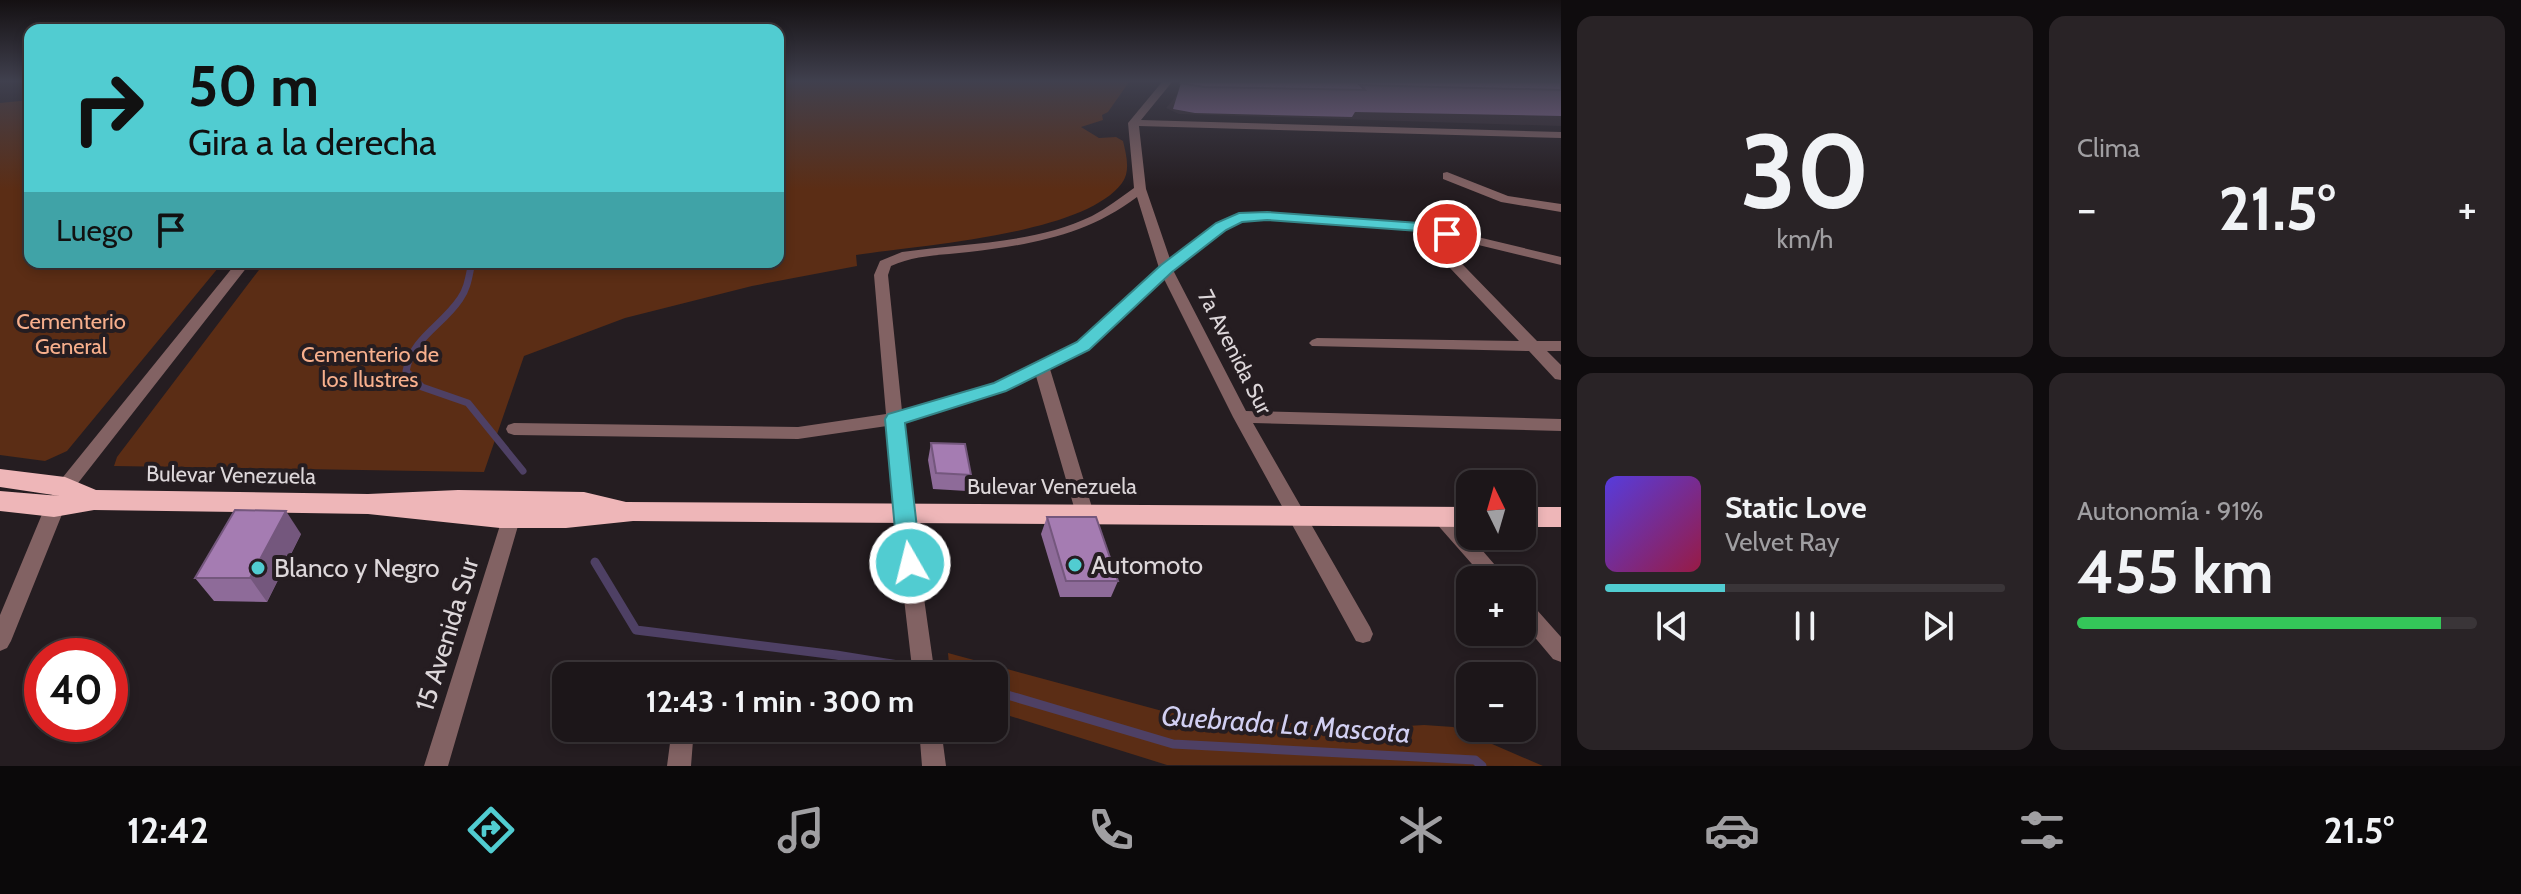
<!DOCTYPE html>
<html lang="es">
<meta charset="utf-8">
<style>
body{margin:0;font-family:Cabin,sans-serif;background:#292326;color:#f1f3f6;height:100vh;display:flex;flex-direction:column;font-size:30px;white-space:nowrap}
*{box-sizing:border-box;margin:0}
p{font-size:26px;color:#a09fa2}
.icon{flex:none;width:44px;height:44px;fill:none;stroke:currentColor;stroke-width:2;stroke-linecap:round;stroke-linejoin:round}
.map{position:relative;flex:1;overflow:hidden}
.drawer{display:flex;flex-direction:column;gap:16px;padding:16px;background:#0f0c0e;width:960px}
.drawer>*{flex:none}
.hud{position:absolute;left:24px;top:24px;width:760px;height:244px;border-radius:16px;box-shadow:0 4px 12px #0003,0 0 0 2px #3a3538;background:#51ccd1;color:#111;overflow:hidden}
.needle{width:52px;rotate:355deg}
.buttons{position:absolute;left:1456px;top:470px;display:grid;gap:16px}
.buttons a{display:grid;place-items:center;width:80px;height:80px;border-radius:16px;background:#1c1619;box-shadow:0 4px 12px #0003,0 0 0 2px #3a3538;font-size:40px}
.speed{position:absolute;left:24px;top:638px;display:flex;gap:16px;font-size:40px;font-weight:700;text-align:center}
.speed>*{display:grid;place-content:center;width:104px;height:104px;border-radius:50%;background:#1c1619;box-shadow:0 4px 12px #0003,0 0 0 2px #3a3538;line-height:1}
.speed .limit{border:12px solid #d22;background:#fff;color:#111}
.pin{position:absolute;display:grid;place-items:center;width:68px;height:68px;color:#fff;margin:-34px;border:4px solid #fff;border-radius:50%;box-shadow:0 2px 8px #0007}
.me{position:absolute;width:88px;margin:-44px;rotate:352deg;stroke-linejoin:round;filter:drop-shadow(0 0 6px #0008)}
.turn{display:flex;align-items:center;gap:28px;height:168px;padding:0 32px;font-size:36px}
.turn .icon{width:104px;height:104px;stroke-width:2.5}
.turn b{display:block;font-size:56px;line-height:68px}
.then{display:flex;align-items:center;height:76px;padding:0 32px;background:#0003;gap:16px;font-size:30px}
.big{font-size:60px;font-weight:700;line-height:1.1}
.drawer .tile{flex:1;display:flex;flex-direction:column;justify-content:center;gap:12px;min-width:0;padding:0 28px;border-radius:16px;background:#292326}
.drawer .dial{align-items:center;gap:0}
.dial b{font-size:104px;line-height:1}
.song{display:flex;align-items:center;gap:24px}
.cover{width:96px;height:96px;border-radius:12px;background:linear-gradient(135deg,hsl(250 70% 55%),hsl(340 70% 35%))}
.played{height:8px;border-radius:4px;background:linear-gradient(90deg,#51ccd1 30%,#3a3538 30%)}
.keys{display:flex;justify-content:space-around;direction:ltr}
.heat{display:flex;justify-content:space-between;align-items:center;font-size:44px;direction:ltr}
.charge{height:12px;border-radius:6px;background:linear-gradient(90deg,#34c759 91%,#3a3538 0)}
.drawer .tiles{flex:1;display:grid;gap:16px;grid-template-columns:repeat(2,1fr)}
.trip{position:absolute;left:552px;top:662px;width:456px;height:80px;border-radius:16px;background:#1c1619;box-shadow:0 4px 12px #0003,0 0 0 2px #3a3538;font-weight:700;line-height:80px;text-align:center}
.menu{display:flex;height:128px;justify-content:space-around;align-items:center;background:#0b090a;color:#a09fa2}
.menu .icon{width:56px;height:56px}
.menu .current{color:#51ccd1}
.menu b{font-size:36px;color:#f1f3f6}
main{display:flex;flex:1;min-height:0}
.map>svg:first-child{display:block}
</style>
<main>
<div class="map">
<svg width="1561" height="766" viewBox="0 0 1561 766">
<rect width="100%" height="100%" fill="#251d21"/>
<!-- built -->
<path fill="#33272d" d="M1188 82H1561V126L1179 114 1166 108Z"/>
<!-- green -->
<path fill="#5b2d15" d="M778 82H1129L1108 112 1102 115 1103 120 1081 127 1099 138 1116 137 1123 141C1126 154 1131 171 1122 183 1084 235 919 245 856 255L857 266 752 286 625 318 524 356 484 472 114 466 117 457 265 262H778Z
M30 100V262H223L67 451 45 461 0 455V103Z
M948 653 1166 712 1357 729 1424 725 1453 727 1543 766 1167 765 994 711V676H950Z"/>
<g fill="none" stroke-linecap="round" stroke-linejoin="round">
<!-- stream-far1 -->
<path stroke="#4e4064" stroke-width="7" d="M472 262C469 275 468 288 460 299 442 326 413 337 406 371L422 387 468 403 523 471"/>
<!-- stream -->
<path stroke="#4e4064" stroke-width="9" d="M595 562 636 630 836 655 923 669 946 676
M994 691 1173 744 1475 760 1482 766"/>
<!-- minor -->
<path fill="#826263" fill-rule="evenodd" d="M1162 82H1172L1141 120 1561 132V138L1139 126 1146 189 1170 259 1216 223 1239 214 1267 212 1419 223 1561 257V265L1433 234 1537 341H1561V351H1547L1561 365V380L1555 379 1529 351 1312 346 1309 343 1312 340 1317 338 1519 341 1415 231 1267 220 1241 222 1226 229 1173 270 1246 411 1561 419V431L1253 423 1370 627 1373 634 1370 641 1363 643 1356 641 1233 417 1164 279 1088 350 1050 369 1094 514 1092 519 1085 521 1078 519 1076 514 1036 376 1006 391 903 423 912 513 910 518 903 520 896 518 894 513 887 426 798 439 514 435 508 433 506 429 508 425 514 423 798 427 886 414 874 275 880 261 902 252C965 243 1034 244 1092 216 1107 208 1120 198 1134 188L1128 123ZM1137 197 1159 268 1078 342 994 383 902 411 888 275 891 266C915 255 943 255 969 252 1030 245 1087 235 1137 197Z
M1447 172 1508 196 1561 204V212L1501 202 1443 179V173Z
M237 262H251L71 492 11 641 7 648 0 651V615L45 507 59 482Z
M1442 510 1449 512 1508 580H1486L1435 522 1433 517 1435 512Z
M511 512 518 514 520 519 448 766H424L502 519 504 514Z
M1522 598 1529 601 1561 637V662L1553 659 1522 622Z
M672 728H694L691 766H667Z"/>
<!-- tertiary -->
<path fill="#826263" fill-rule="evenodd" d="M903 506 910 508 912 513 935 676H913L894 513 896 508Z
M919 728H941L946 766H922Z"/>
<!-- trunk -->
<path fill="#eeb6b8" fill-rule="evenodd" d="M0 469 65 477 96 490 368 494 458 490 584 492 626 502 1470 507V527L633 521 566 528H500L368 514 94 510 54 517 0 511V491L60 496 0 487Z
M1522 507H1561V527H1522Z"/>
</g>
<!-- wall -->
<path fill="#8e6b99" d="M1561 82V116L1355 112 1352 117 1195 113 1173 109 1181 83Z
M931 443 971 475 967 491 933 489 928 460Z
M1047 517 1118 581 1111 597H1060L1041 534Z
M301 534 267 602 214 601 195 578Z"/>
<!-- shaded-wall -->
<path fill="#74577d" d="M286 511 301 534 267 602 250 578Z"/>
<!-- building -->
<path fill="#a57cb2" stroke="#74577d" stroke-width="2" d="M1182 82H1561V90L1360 85 1365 90 1204 87 1181 83Z
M931 443 965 444 971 475 936 473Z
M235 510 286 511 250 578H195Z
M1047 517H1096L1118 581H1066Z"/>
<!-- sky -->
<linearGradient id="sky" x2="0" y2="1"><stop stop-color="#141012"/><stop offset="0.43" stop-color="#40404e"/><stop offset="1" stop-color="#40404e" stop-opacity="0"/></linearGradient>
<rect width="1561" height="189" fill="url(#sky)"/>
<!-- route -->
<path fill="#51ccd1" stroke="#358588" stroke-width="2" d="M1267 212 1419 223 1455 234 1447 238 1419 231 1267 220 1242 222 1226 230 1172 272 1089 350 1006 391 905 423 921 563 917 570 910 573 902 570 898 563 885 419 888 414 994 383 1077 342 1161 265 1216 223 1239 213Z"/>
<!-- markers -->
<g fill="#51ccd1" stroke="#251d21" stroke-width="3">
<circle cx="1075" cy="565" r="8"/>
<circle cx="258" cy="568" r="8"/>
</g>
<g text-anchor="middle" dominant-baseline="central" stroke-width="8" stroke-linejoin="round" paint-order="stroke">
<!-- park labels -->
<g font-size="22" fill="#f7af8c" stroke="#251d21">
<text x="71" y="321">Cementerio<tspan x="71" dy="25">General</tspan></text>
<text x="370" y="354">Cementerio de<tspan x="370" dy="25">los Ilustres</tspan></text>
</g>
<!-- street labels -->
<g font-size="22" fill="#ddd7da" stroke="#251d21">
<text transform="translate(1235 352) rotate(63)">7a Avenida Sur</text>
<text transform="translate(231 475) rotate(1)">Bulevar Venezuela</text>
<text x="1052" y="486">Bulevar Venezuela</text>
</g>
<!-- near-poi labels -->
<g font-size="26" fill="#ddd7da" stroke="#251d21" text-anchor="start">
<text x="1091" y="565">Automoto</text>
<text x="274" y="568">Blanco y Negro</text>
</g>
<!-- near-street labels -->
<g font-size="26" fill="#ddd7da" stroke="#251d21">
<text transform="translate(447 634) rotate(-73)">15 Avenida Sur</text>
</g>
<!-- near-water labels -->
<g font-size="28" font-style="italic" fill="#d1cff2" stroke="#251d21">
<text transform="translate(1286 724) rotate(4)">Quebrada La Mascota</text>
</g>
</g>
</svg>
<div class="buttons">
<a><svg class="needle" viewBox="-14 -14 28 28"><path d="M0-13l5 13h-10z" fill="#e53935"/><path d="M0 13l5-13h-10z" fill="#a09fa2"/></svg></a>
<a>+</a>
<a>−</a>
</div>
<div class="speed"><div class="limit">40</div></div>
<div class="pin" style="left:1447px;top:234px;background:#d93025"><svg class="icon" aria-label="arrive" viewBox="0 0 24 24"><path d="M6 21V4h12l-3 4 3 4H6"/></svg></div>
<svg class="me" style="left:910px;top:563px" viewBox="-20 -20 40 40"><circle r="17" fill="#51ccd1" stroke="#fff" stroke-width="3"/><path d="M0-11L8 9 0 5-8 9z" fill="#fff"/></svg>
<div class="trip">12:43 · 1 min · 300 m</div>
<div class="hud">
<div class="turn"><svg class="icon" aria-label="right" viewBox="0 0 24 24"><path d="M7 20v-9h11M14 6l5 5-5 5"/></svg><div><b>50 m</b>Gira a la derecha</div></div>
<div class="then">Luego<svg class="icon" aria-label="arrive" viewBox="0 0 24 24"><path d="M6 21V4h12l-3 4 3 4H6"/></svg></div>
</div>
</div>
<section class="drawer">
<div class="tiles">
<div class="tile dial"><b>30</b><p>km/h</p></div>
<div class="tile"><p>Clima</p>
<div class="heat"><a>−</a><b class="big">21.5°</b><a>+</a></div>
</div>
<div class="tile">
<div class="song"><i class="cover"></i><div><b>Static Love</b><p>Velvet Ray</p></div></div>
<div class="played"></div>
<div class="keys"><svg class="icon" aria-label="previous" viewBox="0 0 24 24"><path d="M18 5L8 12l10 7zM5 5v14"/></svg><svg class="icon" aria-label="pause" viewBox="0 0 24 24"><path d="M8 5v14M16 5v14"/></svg><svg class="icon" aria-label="next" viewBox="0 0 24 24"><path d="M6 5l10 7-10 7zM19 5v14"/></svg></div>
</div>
<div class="tile"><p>Autonomía · 91%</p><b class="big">455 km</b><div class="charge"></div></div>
</div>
</section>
</main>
<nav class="menu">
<b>12:42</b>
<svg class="icon current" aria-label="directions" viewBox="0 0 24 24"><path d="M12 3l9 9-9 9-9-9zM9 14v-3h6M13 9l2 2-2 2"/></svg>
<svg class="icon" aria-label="music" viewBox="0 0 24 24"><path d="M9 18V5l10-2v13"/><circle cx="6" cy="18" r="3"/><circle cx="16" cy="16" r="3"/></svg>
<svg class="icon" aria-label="phone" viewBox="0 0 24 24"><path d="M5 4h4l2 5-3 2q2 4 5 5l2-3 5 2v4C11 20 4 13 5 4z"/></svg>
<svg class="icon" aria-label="climate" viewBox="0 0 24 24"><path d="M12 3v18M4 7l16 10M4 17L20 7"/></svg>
<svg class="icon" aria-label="car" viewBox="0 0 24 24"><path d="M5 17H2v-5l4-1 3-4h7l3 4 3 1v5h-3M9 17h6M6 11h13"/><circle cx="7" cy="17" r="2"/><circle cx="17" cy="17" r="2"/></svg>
<svg class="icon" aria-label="filters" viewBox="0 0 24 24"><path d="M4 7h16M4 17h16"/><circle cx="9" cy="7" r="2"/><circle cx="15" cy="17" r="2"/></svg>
<b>21.5°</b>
</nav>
